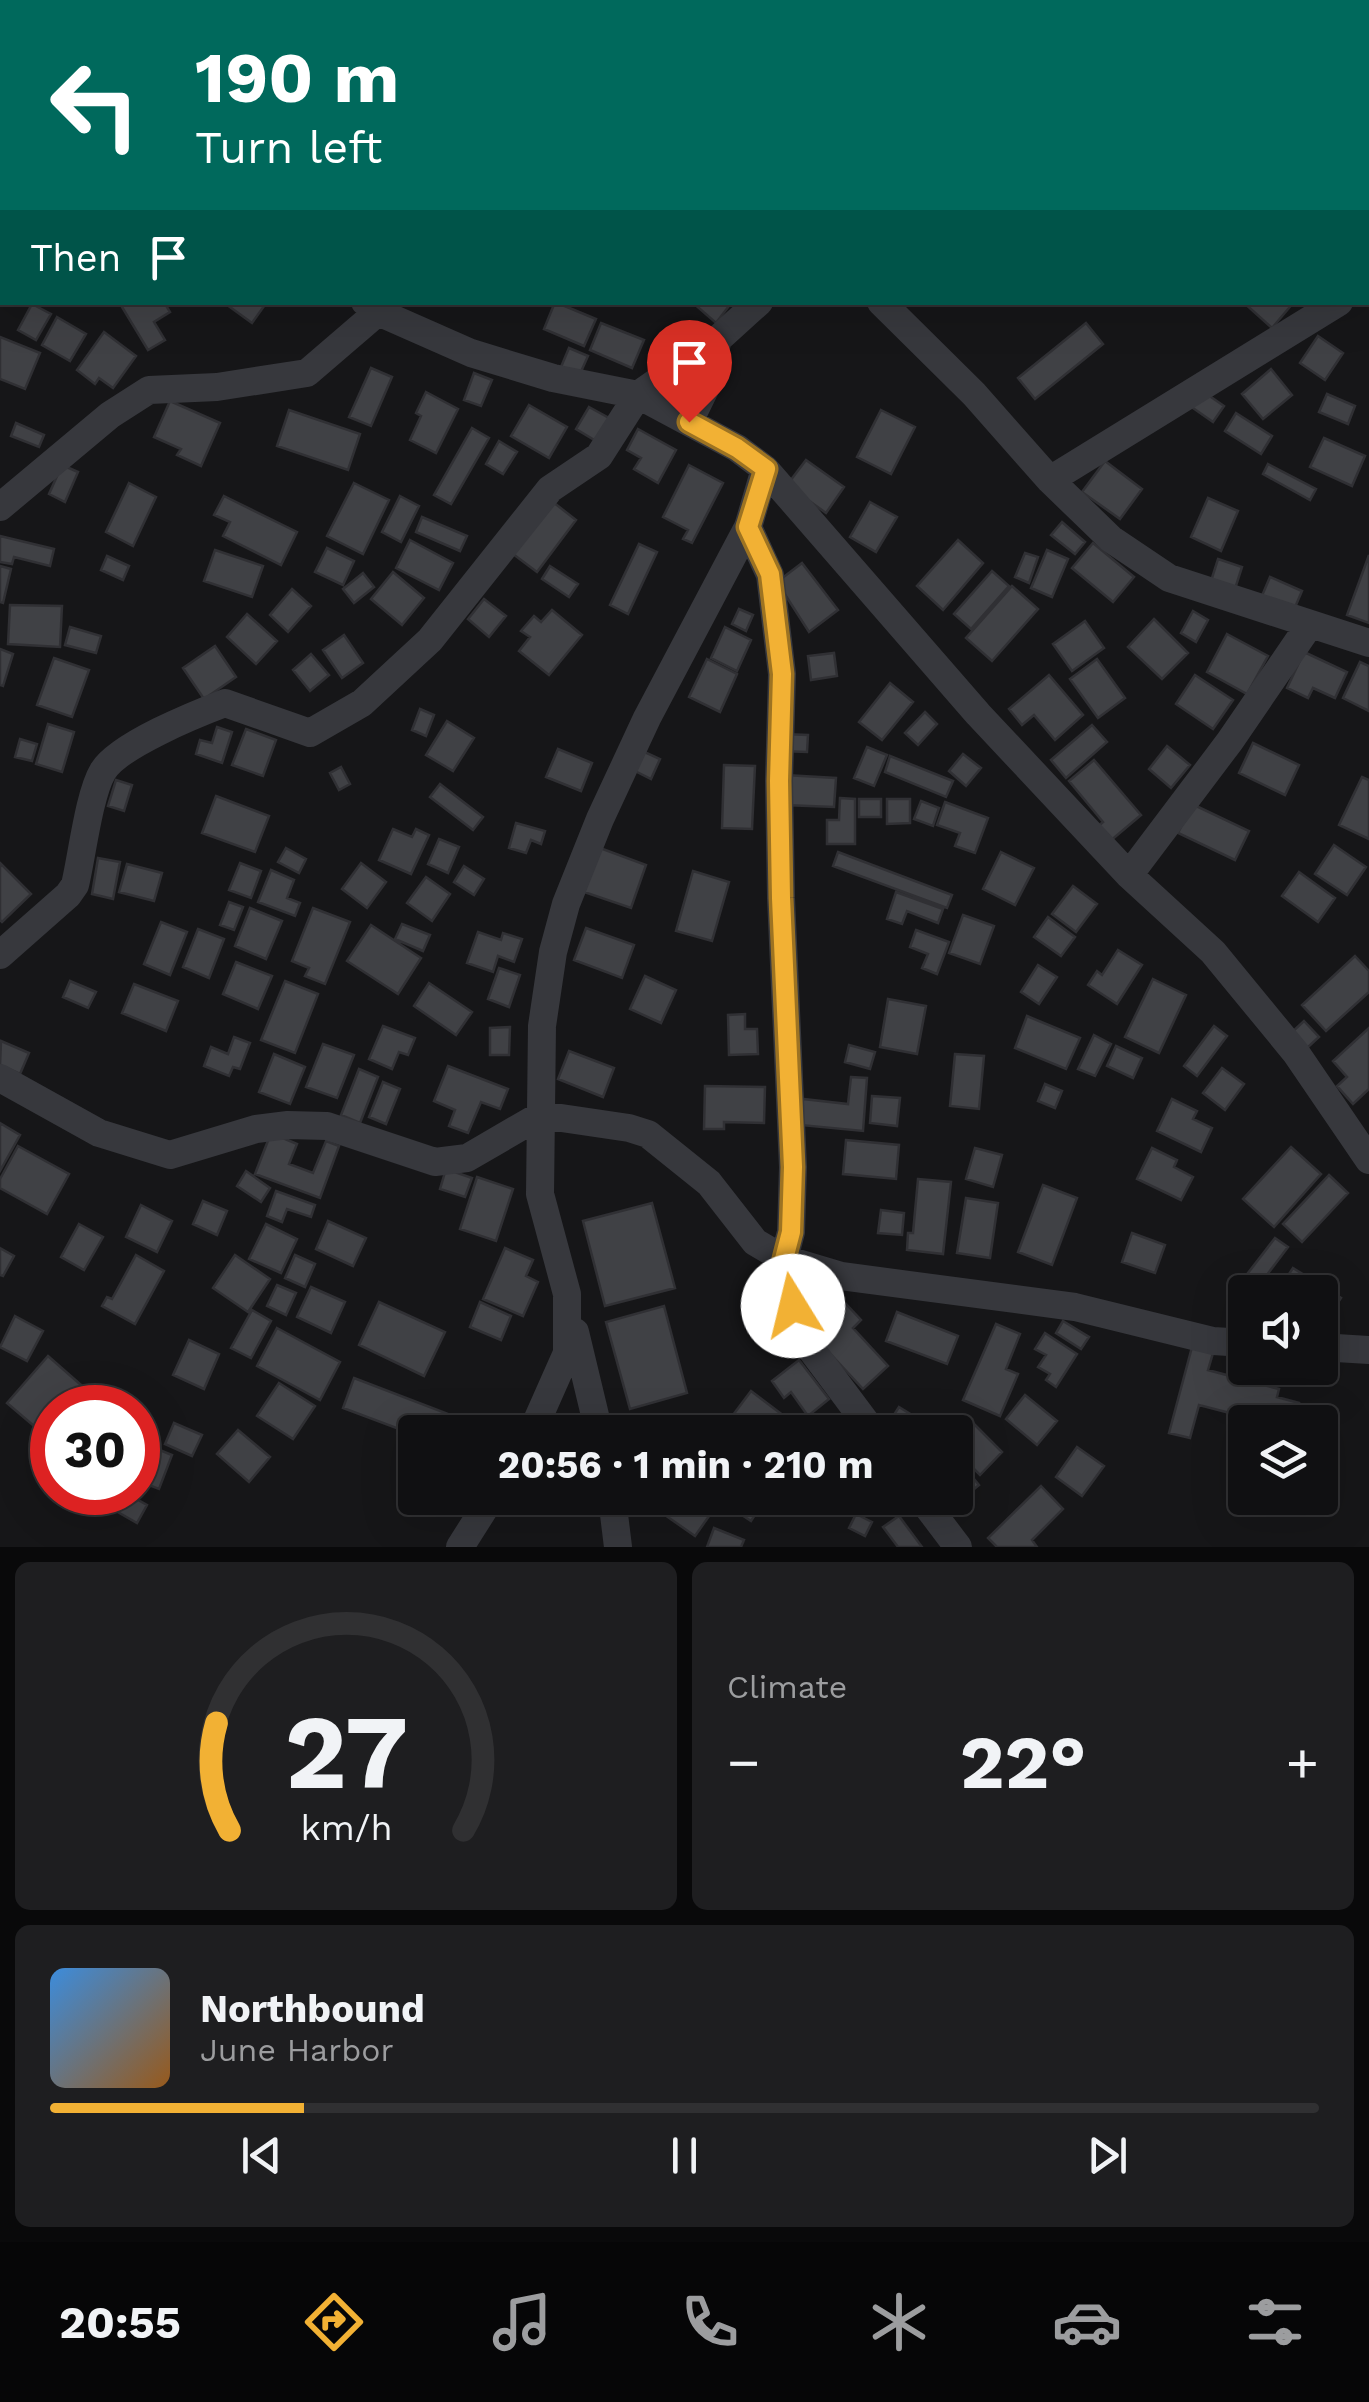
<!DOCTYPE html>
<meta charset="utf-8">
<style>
body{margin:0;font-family:"Work Sans",sans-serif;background:#1e1e20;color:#f1f3f6;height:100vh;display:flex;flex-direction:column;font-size:38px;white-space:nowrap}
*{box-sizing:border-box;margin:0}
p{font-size:32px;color:#9c9d9f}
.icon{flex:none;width:55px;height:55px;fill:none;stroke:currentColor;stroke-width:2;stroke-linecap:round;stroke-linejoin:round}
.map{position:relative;height:1547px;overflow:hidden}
.details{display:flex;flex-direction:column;gap:15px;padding:15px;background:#09090a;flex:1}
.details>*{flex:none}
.guide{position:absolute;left:0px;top:0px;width:1370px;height:305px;box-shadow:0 10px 40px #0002,0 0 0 2px #303032;background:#00695c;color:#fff;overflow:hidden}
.controls{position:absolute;left:1228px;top:1275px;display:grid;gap:20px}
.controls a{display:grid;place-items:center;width:110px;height:110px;border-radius:10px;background:#101012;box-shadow:0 10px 40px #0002,0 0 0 2px #303032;font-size:50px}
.speed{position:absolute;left:30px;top:1385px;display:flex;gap:20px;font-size:50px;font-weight:700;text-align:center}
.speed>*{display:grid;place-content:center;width:130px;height:130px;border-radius:50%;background:#101012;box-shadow:0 10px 40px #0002,0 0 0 2px #303032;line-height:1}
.speed .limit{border:15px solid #d22;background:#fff;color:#111}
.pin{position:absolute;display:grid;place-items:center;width:85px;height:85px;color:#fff;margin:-102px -42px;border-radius:50% 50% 50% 0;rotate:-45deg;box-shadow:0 0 10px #0007}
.pin .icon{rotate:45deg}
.me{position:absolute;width:110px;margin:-55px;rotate:351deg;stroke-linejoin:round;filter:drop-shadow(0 0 8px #0008)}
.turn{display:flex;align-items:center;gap:35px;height:210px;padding:0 30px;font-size:45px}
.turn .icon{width:130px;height:130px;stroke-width:2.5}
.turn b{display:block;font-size:70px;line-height:85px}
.then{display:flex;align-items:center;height:95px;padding:0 30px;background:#0003;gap:20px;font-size:38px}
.big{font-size:75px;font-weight:700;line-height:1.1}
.details .tile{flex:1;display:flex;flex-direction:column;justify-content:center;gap:15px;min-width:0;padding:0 35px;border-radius:15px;background:#1e1e20}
.details .dial{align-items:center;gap:0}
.dial svg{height:260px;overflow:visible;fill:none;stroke:#303032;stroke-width:7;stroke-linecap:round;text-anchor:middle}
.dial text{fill:#f1f3f6;stroke:none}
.song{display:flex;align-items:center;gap:30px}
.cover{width:120px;height:120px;border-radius:15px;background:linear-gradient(135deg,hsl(210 70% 55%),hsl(30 70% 35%))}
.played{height:10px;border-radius:5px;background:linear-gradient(90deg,#f2b134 20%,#303032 20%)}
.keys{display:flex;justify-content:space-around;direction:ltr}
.heat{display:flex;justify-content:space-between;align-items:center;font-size:55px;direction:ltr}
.details .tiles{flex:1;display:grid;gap:15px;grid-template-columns:1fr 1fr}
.tile:last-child{grid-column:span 2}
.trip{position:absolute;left:398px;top:1415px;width:575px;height:100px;border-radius:10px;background:#101012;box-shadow:0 10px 40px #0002,0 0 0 2px #303032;font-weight:700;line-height:100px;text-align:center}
.tabs{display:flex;height:160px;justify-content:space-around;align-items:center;background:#060607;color:#9c9d9f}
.tabs .icon{width:70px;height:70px}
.tabs .selected{color:#f2b134}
.tabs b{font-size:45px;color:#f1f3f6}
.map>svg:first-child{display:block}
</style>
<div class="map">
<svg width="1369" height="1547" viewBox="0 0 1369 1547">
<rect width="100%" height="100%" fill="#161618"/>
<!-- building -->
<path fill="#404145" stroke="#303034" stroke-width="2.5" d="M119 302H164L170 312 154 322 165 340 148 350Z
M223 302H267L252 323Z
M555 302 596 319 584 346 544 329Z
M692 302H732L716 323Z
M1243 302H1294L1272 328Z
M32 304 51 314 36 340 18 330Z
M57 317 86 334 70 361 42 345Z
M601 323 644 340 632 368 590 350Z
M1086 323 1103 344 1035 399 1018 378Z
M104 332 136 356 113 388 99 378 95 384 77 370Z
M1318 336 1343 353 1325 380 1300 363Z
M0 337 40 353 25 389 0 379Z
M569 348 588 356 580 374 561 367Z
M371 368 392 377 371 426 349 417Z
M1271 369 1292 395 1263 419 1242 394Z
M474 373 492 380 481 406 464 400Z
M1201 390 1224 406 1213 422 1190 406Z
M426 392 458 409 436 453 410 440 421 416 416 413Z
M1327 394 1355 406 1348 424 1319 412Z
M170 401 220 423 201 466 177 455 181 449 154 437Z
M529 405 567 427 549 458 511 436Z
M589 407 609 418 596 441 576 429Z
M289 410 360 434 348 470 277 446Z
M881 410 915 427 891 474 857 457Z
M1236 413 1272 436 1261 454 1225 431Z
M16 423 44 435 39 447 11 436Z
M472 428 489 438 451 504 434 495Z
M638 429 676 450 658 483 634 469 641 458 627 450Z
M1324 438 1365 456 1352 486 1310 467Z
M499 441 517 452 503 474 486 464Z
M806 460 844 487 826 513 787 485Z
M1105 461 1142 489 1120 519 1082 492Z
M1268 464 1316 489 1310 500 1263 474Z
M62 465 78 472 65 502 49 494Z
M689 465 723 483 692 543 683 539 688 530 663 517Z
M129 483 156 497 133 546 106 532Z
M354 483 389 500 363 554 327 536Z
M224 496 297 532 281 565 223 536 230 522 214 515Z
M400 496 419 506 401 542 382 532Z
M1208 498 1238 511 1221 551 1191 537Z
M553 502 576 520 537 572 513 554Z
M870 502 897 517 876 552 850 537Z
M422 517 467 536 460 551 416 532Z
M1062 522 1085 542 1075 554 1051 535Z
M0 536 54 549 50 566 14 557 12 564 0 562Z
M410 540 453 563 439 590 396 568Z
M958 540 983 563 943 610 917 586Z
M1093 543 1134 577 1113 602 1072 568Z
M639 544 657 552 628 614 610 605Z
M327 548 354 561 343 585 315 572Z
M215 550 263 566 252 597 204 581Z
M1047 550 1068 559 1052 597 1031 588Z
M1025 553 1038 557 1029 583 1015 577Z
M1369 555V623L1347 615Z
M107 556 129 566 123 580 101 570Z
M1218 559 1242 567 1235 589 1211 581Z
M802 563 838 610 809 632 777 582Z
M0 566 11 569 3 603 0 602Z
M550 566 578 584 569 597 542 579Z
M992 571 1009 586 971 629 954 614Z
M393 572 424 598 402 625 371 599Z
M363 573 374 587 354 603 343 589Z
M1270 577 1302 591 1293 612 1261 598Z
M1012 586 1038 609 992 661 966 638Z
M292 589 311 606 288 632 270 615Z
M484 599 506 616 489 637 468 619Z
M10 605 62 606 60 647 8 644Z
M739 609 753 615 746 631 732 624Z
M552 610 582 635 549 675 519 651 530 637 521 631 534 616 541 622Z
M1193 611 1208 620 1196 642 1181 633Z
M247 614 277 641 256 664 227 637Z
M1154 619 1188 653 1162 679 1128 647Z
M1085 621 1104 648 1072 671 1053 644Z
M70 627 101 636 96 653 65 645Z
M725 627 751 640 737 671 711 658Z
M1227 634 1268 656 1247 694 1207 672Z
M344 635 363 663 342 678 323 650Z
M215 646 236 677 204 699 183 668Z
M0 649 13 654 3 686 0 685Z
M1304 652 1347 672 1335 698 1313 688 1308 698 1287 688Z
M834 653 837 676 811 680 808 656Z
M311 654 329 675 310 691 293 670Z
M54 658 89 670 72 717 37 705Z
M707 659 737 674 720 712 689 697Z
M1097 659 1125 698 1098 718 1070 679Z
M1360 662 1369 666V711L1343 698Z
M1049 675 1083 715 1055 740 1034 715 1022 725 1009 709Z
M1195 675 1233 700 1213 729 1176 704Z
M890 683 913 702 882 740 859 722Z
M420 709 434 715 426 736 412 730Z
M925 712 937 724 918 745 905 733Z
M447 721 474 738 453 771 426 755Z
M48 724 74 732 62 772 36 764Z
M1092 725 1107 742 1066 778 1051 760Z
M217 727 232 732 222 763 196 754 200 740 212 743Z
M246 729 276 740 263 776 232 765Z
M782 734 808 735 807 752 781 751Z
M20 739 37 744 32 761 15 757Z
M1253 743 1299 765 1285 795 1239 773Z
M1167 746 1190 765 1171 788 1149 769Z
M867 747 887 755 874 786 854 778Z
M558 749 592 763 581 791 546 777Z
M638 749 660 759 651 779 629 768Z
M963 754 981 768 966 786 949 771Z
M890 756 953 781 946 797 885 772Z
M1094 760 1141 815 1109 842 1096 828 1103 822 1069 781Z
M724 765 755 766 752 829 722 828Z
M341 767 350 784 339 790 330 773Z
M785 775 836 778 834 807 784 805Z
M1362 777 1369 780V839L1339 825Z
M116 780 132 785 124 811 108 806Z
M440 784 483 817 473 830 430 797Z
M216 796 269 816 255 852 202 833Z
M840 798 855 799V844H827V820H839Z
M859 799H881V817H859Z
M887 799H910V823L887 824Z
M921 801 939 808 933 826 914 819Z
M945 802 988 818 975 853 955 846 960 833 937 825Z
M1192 804 1249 831 1235 860 1178 833Z
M516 823 545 831 541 844 531 840 526 853 509 848Z
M393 829 412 837 416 829 429 835 411 874 379 860Z
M439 839 459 847 448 873 428 864Z
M1334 845 1366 867 1347 895 1315 874Z
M286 848 306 859 299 873 278 862Z
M600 848 646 865 631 908 584 892Z
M838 852 952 895 947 908 833 866Z
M1001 852 1034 868 1015 905 983 889Z
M98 858 120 862 113 899 92 894Z
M0 863 31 894 2 922 0 920Z
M240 863 261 871 251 898 229 890Z
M361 863 386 882 367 908 342 889Z
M127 864 162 873 154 901 119 892Z
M464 866 484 879 474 895 454 882Z
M271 870 294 880 287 898 300 903 295 916 258 902Z
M693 871 729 882 712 941 676 931Z
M1299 872 1335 898 1318 922 1282 896Z
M426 877 450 894 432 921 407 903Z
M1073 886 1097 904 1076 932 1052 914Z
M896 892 943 909 938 923 907 911 902 924 887 919Z
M229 902 243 907 234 930 220 925Z
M250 908 282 921 266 959 235 946Z
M313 908 350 922 325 984 305 976 309 968 292 961Z
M963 915 994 926 980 964 949 953Z
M1048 917 1075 937 1061 956 1034 937Z
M161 922 187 932 170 975 144 964Z
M402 924 430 935 423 951 395 939Z
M371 925 421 958 398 994 347 961Z
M586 928 634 945 622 978 574 960Z
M198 929 224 939 209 978 183 967Z
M916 930 949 942 937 974 922 968 928 954 910 947Z
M478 932 501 940 503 933 522 939 514 962 498 956 493 972 467 963Z
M1118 950 1142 965 1117 1004 1088 985 1097 971 1102 975Z
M1355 956 1369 971V992L1326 1031 1302 1005Z
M236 962 272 976 258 1009 223 994Z
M1038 965 1057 977 1039 1004 1021 992Z
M499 968 520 975 509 1007 488 999Z
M645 976 676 990 661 1023 630 1009Z
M1153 979 1186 995 1159 1053 1125 1037Z
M70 981 96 992 88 1008 63 997Z
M285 981 318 994 295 1053 261 1040Z
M429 983 472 1012 456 1035 414 1006Z
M134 984 178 1001 166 1031 122 1013Z
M888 999 926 1006 917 1054 880 1047Z
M745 1014V1029H757L758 1054 729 1055 728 1015Z
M1027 1016 1080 1038 1066 1069 1015 1048Z
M1304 1021 1319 1037 1307 1048 1292 1032Z
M383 1026 415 1038 408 1055 399 1052 392 1069 369 1059Z
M1214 1026 1227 1036 1197 1076 1184 1066Z
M510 1027 509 1055H490V1028Z
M1369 1028V1089L1353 1104 1337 1086 1347 1077 1333 1061Z
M1094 1035 1111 1044 1095 1076 1078 1069Z
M234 1037 250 1043 240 1069 233 1067 229 1076 204 1066 211 1047 228 1054Z
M1 1041 29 1053 20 1074 0 1065Z
M323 1044 354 1055 337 1098 306 1087Z
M849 1045 875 1052 870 1069 845 1062Z
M1116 1046 1142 1058 1133 1078 1107 1066Z
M569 1051 614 1068 603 1097 558 1079Z
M274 1054 305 1067 290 1104 259 1092Z
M955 1054 984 1056 979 1109 950 1106Z
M448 1066 508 1089 500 1109 481 1102 468 1133 449 1126 455 1110 434 1101Z
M1222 1068 1244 1084 1225 1110 1203 1093Z
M359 1069 378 1077 360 1123 341 1115Z
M851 1077 867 1078 863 1131 800 1125 803 1099 848 1104Z
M383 1082 400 1089 386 1124 369 1117Z
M1045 1084 1062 1091 1055 1108 1038 1101Z
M705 1086 765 1087 764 1123 724 1122V1129H704Z
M872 1096 900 1098 897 1126 870 1123Z
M1172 1099 1197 1111 1193 1119 1212 1128 1201 1152 1157 1131Z
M0 1123 20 1135 0 1171Z
M271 1133 297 1144 289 1164 313 1173 326 1141 339 1146 320 1198 255 1174Z
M846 1140 899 1145 896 1179 843 1174Z
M18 1146 69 1174 47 1214 0 1188V1179Z
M1291 1147 1321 1174 1274 1227 1243 1199Z
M975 1148 1002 1155 993 1187 966 1179Z
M1152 1148 1177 1160 1174 1167 1193 1177 1181 1200 1137 1179Z
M446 1169 472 1178 465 1197 440 1189Z
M246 1171 270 1188 261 1202 237 1186Z
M1329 1175 1348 1193 1302 1242 1283 1224Z
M477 1177 513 1189 496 1241 460 1229Z
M918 1179 951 1182 943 1254 907 1250 908 1233H913Z
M1043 1185 1077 1198 1052 1265 1018 1252Z
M276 1191 315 1205 311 1217 287 1209 282 1222 267 1216Z
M966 1198 998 1203 990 1258 957 1253Z
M203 1201 227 1211 217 1235 193 1224Z
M652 1203 675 1288 605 1306 583 1221Z
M141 1205 172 1221 157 1252 126 1237Z
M881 1210 904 1213 902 1235 878 1233Z
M328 1221 366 1238 353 1266 316 1249Z
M79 1224 103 1237 84 1270 61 1257Z
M266 1224 297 1239 281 1273 249 1259Z
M1132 1233 1165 1245 1155 1273 1122 1262Z
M1275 1238 1288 1247 1254 1292 1241 1282Z
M0 1248 14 1256 3 1276 0 1275Z
M505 1248 533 1260 526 1276 538 1282 523 1316 483 1299Z
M136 1255 164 1271 135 1324 102 1306 107 1297 112 1299Z
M235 1255 270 1279 248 1312 213 1288Z
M295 1255 315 1264 305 1287 285 1278Z
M1293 1268 1341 1298 1320 1330V1292H1285L1288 1286 1283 1283Z
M277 1285 296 1293 286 1315 267 1306Z
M311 1287 345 1302 331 1333 297 1317Z
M833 1290 861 1320 853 1328 888 1366 863 1389 800 1321Z
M379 1302 445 1332 424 1376 359 1345Z
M480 1302 511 1316 501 1340 470 1327Z
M664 1306 687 1393 630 1409 606 1322Z
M252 1310 271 1321 251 1358 231 1348Z
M897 1312 958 1336 947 1364 886 1341Z
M15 1316 43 1331 27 1361 0 1347Z
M1063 1321 1089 1337 1081 1349 1056 1333Z
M996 1324 1020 1334 1006 1369 1018 1374 1000 1416 963 1400Z
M277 1328 340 1362 320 1400 257 1366Z
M1045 1333 1077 1354 1056 1387 1046 1380 1050 1374 1038 1367 1046 1355 1035 1349Z
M189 1340 219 1354 204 1389 173 1375Z
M1192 1347 1213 1353 1208 1370 1279 1389 1277 1397 1299 1403 1294 1422H1248L1249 1418 1199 1405 1190 1438 1169 1433Z
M48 1356 81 1385 62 1408H52V1418L41 1432 7 1403Z
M799 1360 829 1399 808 1416 791 1392 784 1398 772 1381Z
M354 1378 490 1430V1432H415V1435L343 1408Z
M279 1383 315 1406 293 1439 257 1416Z
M101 1389 121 1408H85Z
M751 1391 784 1416 771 1432H756L733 1415Z
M1025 1395 1057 1421 1037 1445 1006 1419Z
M899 1407 925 1423 919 1432H883Z
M174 1423 202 1435 192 1456 165 1444Z
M973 1423 1002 1452 980 1475 955 1450V1441Z
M238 1430 270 1457 249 1482 217 1454Z
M140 1442 172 1455 159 1489 138 1481Z
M1077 1447 1104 1466 1082 1496 1056 1477Z
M970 1474 979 1485 957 1503 952 1498 955 1486Z
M1041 1486 1063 1509 1032 1540 1037 1547H997L988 1538Z
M108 1492H124L147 1505 137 1523 102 1503Z
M535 1498H567L557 1515 533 1502Z
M662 1498H697L714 1509 695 1536 662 1513 668 1505Z
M716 1498H766L751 1521Z
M856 1514 872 1522 865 1536 849 1528Z
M899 1516 922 1547H898L883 1527Z
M714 1528 744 1540 741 1547H707Z"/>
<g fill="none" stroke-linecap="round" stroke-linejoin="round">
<!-- minor -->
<path stroke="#37383d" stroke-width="28" d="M820 0 826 2
M1288 0 1291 2
M401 2 402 0
M1031 2 1032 0
M1368 61 1369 63
M0 149H2
M1368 285 1369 284
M365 302 378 312 471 353 553 378 638 395 737 448 765 469 978 714 1129 875 1213 952 1296 1053 1369 1160
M881 302 974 394 1050 480 1111 539 1169 578 1369 643
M689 422 707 385 718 339
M1050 480 1339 302
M0 507 110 415 149 390 217 387 307 373 378 312
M748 527 770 575 782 674 779 781 781 898 793 1167 791 1232 784 1259 793 1306 805 1341 873 1432
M1129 875 1230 741 1310 624
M0 955 68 895 75 885C82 856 89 794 103 771 119 745 196 714 225 703L310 733 362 703 430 640 550 489 599 456 638 395 718 339 759 302
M0 1078 99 1133 170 1155 256 1129 288 1125 327 1126 435 1162 467 1158 541 1115 629 1128 648 1134 709 1183 755 1242 784 1259 841 1276 1075 1307 1213 1341 1245 1343
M575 1332 599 1432
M1320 1347 1369 1350
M532 1432 567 1353V1294L540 1194 542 1026 553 952 566 904 600 819 647 718 748 527 765 469
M612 1498 618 1547
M921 1498 958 1547
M460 1547 491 1498"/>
</g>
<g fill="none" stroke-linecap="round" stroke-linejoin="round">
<!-- route casing -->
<g stroke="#9d7322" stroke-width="25">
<path id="route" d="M689 422 737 448 766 469 748 527 770 574 782 674 779 781 781 898 793 1167 791 1232 784 1259 793 1306"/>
</g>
<!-- route -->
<use href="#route" stroke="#f2b134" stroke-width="18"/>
</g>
</svg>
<div class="controls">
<a><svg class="icon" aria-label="sound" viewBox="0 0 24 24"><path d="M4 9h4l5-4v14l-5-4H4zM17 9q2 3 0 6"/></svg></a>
<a><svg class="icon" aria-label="layers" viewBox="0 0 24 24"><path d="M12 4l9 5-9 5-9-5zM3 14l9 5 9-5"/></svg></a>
</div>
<div class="speed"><div class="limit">30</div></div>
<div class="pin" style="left:689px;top:422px;background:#d93025"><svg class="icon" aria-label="arrive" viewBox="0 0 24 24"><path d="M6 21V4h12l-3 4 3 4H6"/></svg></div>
<svg class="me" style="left:793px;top:1306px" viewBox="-20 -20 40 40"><circle r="19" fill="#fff"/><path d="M0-13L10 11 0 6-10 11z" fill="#f2b134"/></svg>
<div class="trip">20:56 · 1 min · 210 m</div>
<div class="guide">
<div class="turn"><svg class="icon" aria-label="left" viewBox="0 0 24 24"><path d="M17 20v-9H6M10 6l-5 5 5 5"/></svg><div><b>190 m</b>Turn left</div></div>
<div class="then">Then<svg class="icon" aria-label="arrive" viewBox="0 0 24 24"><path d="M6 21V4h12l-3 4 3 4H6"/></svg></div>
</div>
</div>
<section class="details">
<div class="tiles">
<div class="tile dial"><svg viewBox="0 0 100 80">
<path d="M14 69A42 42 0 1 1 86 69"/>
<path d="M14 69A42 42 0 0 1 10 36" stroke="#f2b134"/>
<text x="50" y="56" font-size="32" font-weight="700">27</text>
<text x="50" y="72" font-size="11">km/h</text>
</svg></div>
<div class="tile"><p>Climate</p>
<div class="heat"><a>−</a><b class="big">22°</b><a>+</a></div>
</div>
<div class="tile">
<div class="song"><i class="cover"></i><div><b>Northbound</b><p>June Harbor</p></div></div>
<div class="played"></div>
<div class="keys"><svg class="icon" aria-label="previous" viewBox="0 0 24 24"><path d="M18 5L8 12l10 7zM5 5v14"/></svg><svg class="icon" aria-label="pause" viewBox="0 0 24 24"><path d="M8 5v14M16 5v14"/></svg><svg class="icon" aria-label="next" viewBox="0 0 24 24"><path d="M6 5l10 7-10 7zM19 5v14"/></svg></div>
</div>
</div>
</section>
<nav class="tabs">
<b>20:55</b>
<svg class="icon selected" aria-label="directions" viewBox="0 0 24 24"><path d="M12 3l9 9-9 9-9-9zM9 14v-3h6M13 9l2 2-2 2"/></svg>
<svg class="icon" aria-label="music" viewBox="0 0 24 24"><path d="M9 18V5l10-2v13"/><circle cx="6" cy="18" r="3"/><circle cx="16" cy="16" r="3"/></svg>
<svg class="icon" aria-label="phone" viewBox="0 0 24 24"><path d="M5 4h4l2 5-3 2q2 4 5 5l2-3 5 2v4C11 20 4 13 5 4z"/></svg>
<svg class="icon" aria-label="climate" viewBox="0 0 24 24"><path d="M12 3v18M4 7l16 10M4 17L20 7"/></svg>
<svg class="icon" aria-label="car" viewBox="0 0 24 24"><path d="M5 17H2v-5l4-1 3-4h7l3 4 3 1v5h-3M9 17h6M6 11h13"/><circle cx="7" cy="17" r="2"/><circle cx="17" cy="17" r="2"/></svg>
<svg class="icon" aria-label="filters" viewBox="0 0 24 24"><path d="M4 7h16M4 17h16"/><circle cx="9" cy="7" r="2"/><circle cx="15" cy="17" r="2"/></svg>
</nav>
